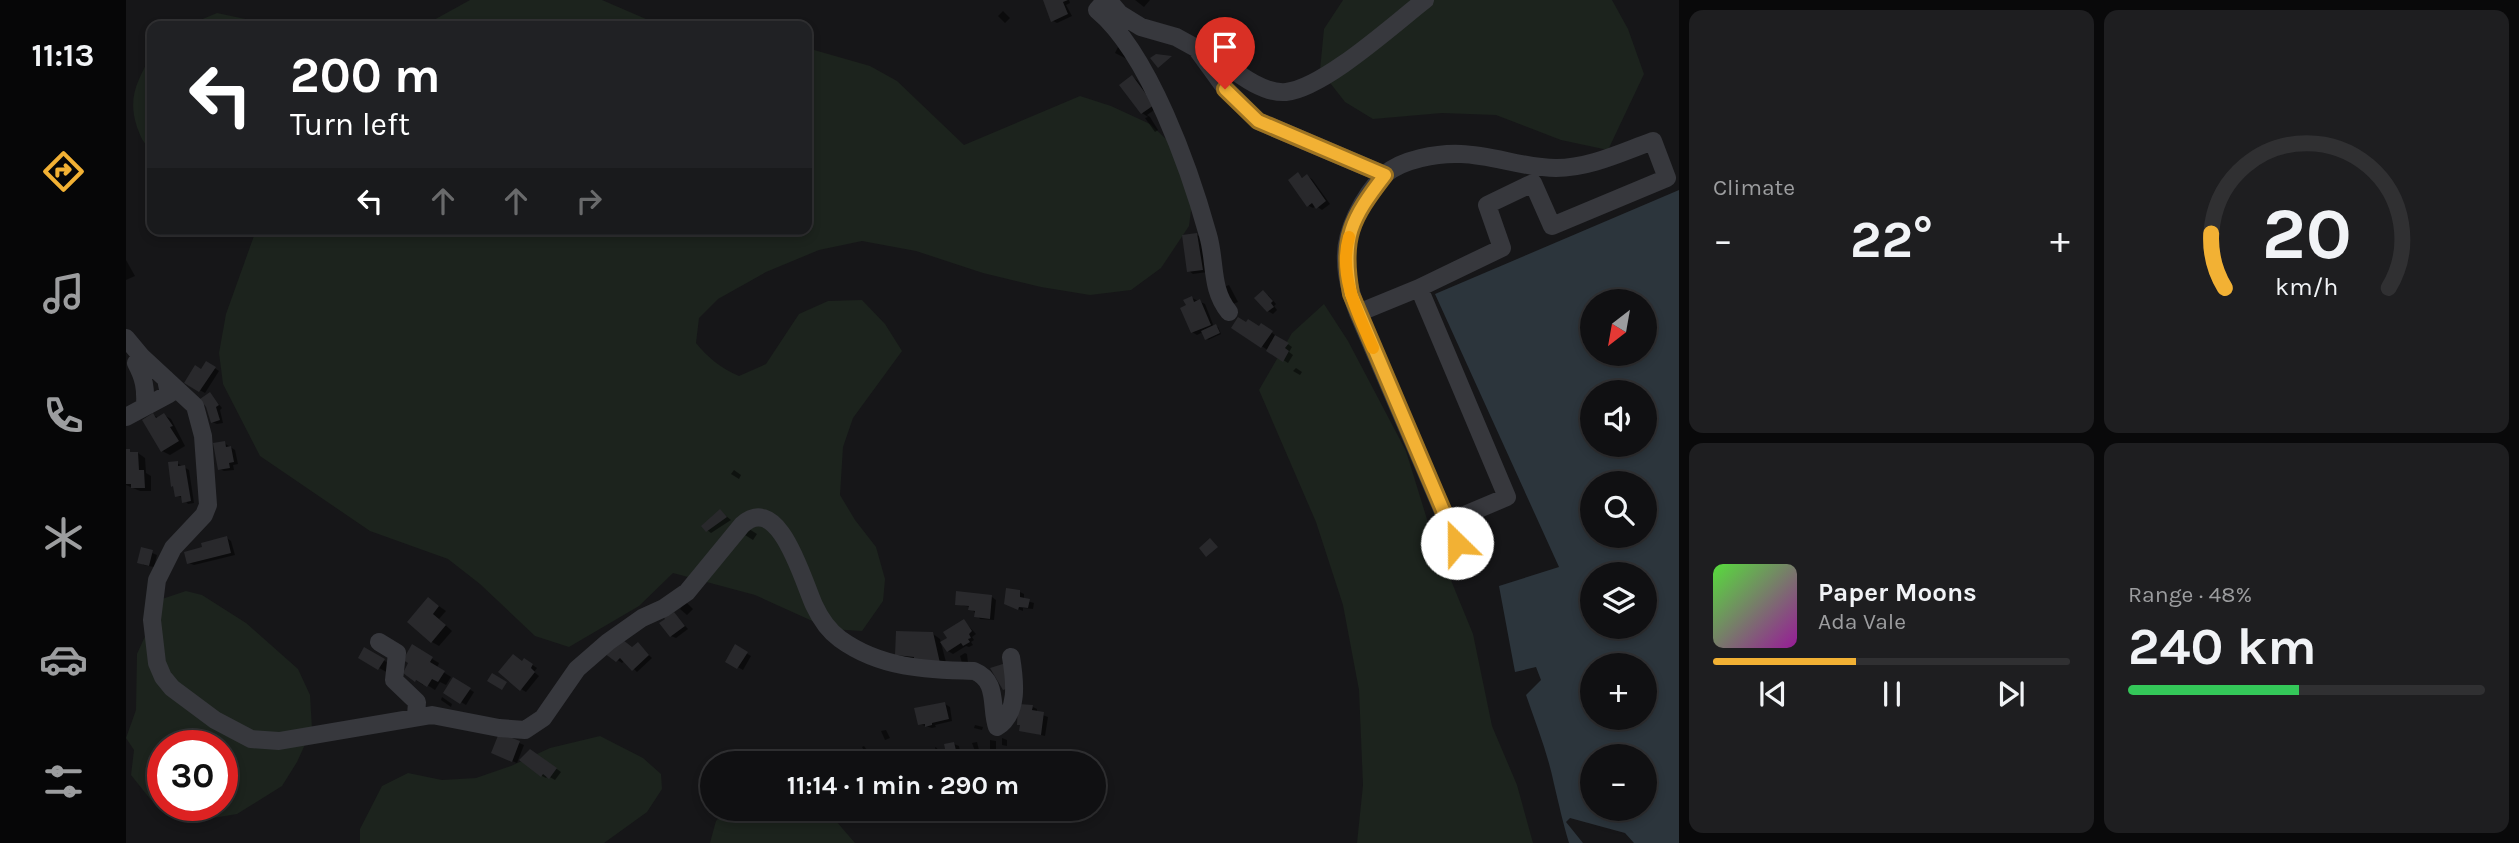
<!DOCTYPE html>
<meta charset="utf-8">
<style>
body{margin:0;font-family:Karla,sans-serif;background:#1e1e20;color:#f1f3f6;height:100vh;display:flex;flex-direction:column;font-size:26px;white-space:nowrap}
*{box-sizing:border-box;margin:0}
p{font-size:23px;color:#9c9d9f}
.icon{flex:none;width:38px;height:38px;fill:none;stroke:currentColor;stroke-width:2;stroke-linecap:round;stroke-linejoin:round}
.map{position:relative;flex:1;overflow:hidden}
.drawer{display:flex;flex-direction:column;gap:10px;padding:10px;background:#09090a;width:840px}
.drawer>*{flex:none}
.banner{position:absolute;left:21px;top:21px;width:665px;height:214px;border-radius:14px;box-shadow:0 4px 10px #0003,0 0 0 2px #303032;background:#202124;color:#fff;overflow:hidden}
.needle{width:46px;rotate:211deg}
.tools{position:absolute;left:1454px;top:289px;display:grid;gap:14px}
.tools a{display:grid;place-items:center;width:77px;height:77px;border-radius:50%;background:#101012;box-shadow:0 4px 10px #0003,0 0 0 2px #303032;font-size:35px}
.speed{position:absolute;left:21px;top:730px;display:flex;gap:14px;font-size:35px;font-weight:700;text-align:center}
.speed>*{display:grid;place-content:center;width:91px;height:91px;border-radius:50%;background:#101012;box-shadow:0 4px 10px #0003,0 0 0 2px #303032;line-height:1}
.speed .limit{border:10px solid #d22;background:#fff;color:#111}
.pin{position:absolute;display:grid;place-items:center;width:60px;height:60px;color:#fff;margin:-72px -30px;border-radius:50% 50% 50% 0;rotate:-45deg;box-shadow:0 0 7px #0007}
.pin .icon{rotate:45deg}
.me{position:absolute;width:77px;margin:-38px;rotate:337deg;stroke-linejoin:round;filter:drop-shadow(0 0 5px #0008)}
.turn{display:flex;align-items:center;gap:24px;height:147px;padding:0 28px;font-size:32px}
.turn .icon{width:91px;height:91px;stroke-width:2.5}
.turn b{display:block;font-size:49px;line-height:60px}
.lanes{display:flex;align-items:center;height:66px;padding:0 28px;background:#0003;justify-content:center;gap:35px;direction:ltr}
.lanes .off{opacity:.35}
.big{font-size:52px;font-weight:700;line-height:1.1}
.drawer .tile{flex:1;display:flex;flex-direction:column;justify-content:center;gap:10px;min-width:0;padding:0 24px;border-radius:14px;background:#1e1e20}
.drawer .dial{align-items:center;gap:0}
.dial svg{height:182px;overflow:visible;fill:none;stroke:#303032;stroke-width:7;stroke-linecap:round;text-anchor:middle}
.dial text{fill:#f1f3f6;stroke:none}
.song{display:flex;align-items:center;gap:21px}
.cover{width:84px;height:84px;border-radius:10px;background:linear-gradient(135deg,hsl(110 70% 55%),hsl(300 70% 35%))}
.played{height:7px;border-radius:4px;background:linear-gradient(90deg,#f2b134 40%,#303032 40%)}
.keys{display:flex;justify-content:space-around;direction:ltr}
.heat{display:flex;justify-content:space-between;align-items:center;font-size:38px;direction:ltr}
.charge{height:10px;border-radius:5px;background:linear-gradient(90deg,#34c759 48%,#303032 0)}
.drawer .tiles{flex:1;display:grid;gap:10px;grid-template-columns:repeat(2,1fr)}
.trip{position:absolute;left:574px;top:751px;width:406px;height:70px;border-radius:35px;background:#101012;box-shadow:0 4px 10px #0003,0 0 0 2px #303032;font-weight:700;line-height:70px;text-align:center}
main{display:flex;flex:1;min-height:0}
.dock{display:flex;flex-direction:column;width:126px;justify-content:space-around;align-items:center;background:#060607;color:#9c9d9f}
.dock .icon{width:49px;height:49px}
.dock .selected{color:#f2b134}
.dock b{font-size:32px;color:#f1f3f6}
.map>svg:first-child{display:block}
</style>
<main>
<nav class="dock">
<b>11:13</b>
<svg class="icon selected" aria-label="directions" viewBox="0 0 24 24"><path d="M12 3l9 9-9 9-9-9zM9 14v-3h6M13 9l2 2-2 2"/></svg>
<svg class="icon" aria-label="music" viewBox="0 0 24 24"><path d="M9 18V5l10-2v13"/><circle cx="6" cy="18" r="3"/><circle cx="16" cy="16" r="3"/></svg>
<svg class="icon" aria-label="phone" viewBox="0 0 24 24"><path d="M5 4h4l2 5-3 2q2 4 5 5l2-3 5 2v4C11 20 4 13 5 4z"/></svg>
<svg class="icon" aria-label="climate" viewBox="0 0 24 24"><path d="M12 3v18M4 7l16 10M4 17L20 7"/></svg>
<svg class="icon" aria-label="car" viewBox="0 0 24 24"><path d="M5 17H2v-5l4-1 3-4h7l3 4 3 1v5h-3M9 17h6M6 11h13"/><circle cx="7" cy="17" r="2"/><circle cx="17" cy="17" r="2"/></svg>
<svg class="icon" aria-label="filters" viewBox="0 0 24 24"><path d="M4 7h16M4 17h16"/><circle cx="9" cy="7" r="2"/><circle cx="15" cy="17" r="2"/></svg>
</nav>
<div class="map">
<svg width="1553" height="843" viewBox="0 0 1553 843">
<rect width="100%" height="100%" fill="#161618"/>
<!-- green -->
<path fill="#1c231d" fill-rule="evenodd" d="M344 0H476L520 19 548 26H297Z
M1217 0H1486L1502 29 1518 74 1482 150 1435 140 1370 115 1316 113 1247 119 1219 102 1194 70 1198 29Z
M91 13 153 26H60Z
M681 48 744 66 771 81 838 145 954 96 985 106 1024 124 1054 152 1068 187 1063 226 1035 268 1005 290 964 295 915 287 857 273 790 251 736 241 693 250 640 272 592 299 573 318 570 343C583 359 595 368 613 376L640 364 673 314 702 301 736 300 759 324 776 351 727 418 717 447 714 495 729 520 750 547 759 579 757 601 736 631 704 629 629 595 547 573 513 606 443 647 409 636 354 584 322 559 244 531 134 456 97 384 93 353 100 314 129 233 128 229H681Z
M26 53V150C17 143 15 138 11 127 1 96 12 81 26 53Z
M1198 304 1222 341 1280 451 1304 529 1347 634 1366 726 1391 785 1407 843H1231L1237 785 1233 690 1217 605 1190 522 1133 390 1166 333Z
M60 591 76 595 120 623 172 669 184 695 186 729 171 762 156 786 111 814 69 821 25 800 5 775 8 750 0 738 10 710 11 654 36 599ZM37 746H96V805H37Z
M474 736 517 758 535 774 536 789 521 812 478 843H234V829L256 786 282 773 316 780 350 778 385 766 424 748Z
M602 808 695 809 710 821 729 843H584L590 821Z"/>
<!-- water -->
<path fill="#2c353c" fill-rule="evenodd" d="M1553 190V843H1508L1499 833 1444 818 1440 822 1457 843H1443C1437 823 1433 805 1428 784 1422 754 1410 724 1400 695L1415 680 1410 667 1389 672 1373 586 1433 567 1309 294ZM1466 301H1519V354H1466ZM1466 392H1519V444H1466ZM1466 483H1519V536H1466ZM1466 574H1519V626H1466ZM1466 665H1519V718H1466ZM1466 756H1519V808H1466Z"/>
<!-- shadow -->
<path fill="#0007" d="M921 0H943L944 3 940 5 946 16 931 23 927 21Z
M1009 0H1024L1018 7Z
M877 11 884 18 879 23 872 16Z
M992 47 1000 51 1005 61 989 53Z
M1006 77 1011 80 1031 108 1021 115 1024 117 1032 130 1029 132 1019 118 1022 117 1016 113Z
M1172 174 1178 179 1181 176 1186 179 1204 204 1196 210 1190 206 1187 208 1183 206Z
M1071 235 1075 237 1081 272 1067 274 1063 271Z
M0 260 9 276 0 280Z
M1103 285 1112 302 1107 304 1098 287Z
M1142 295 1150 304 1148 306 1151 310 1147 314 1142 311Z
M1066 298 1079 304 1088 327H1092L1095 334 1082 340 1077 332 1071 335 1066 332 1062 306Z
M1135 325 1166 347 1163 352 1167 355 1162 363 1107 328H1133Z
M81 363 93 371 79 393 61 383 75 371Z
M1170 368 1176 372 1174 375 1167 371Z
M84 394 96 408 94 410 97 423 91 424 86 422Z
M27 415 33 418 38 415 45 419 59 446 44 455 36 451Z
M98 443 109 450 112 464 107 465 108 470 98 471 94 469Z
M0 452 12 453 19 458 20 473 25 476V491H14L0 485Z
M51 463 63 470 68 503 62 504 57 498 50 496Z
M608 470 615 475 613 479 605 474Z
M594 511 605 520 585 533 581 530Z
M623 529 631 534 627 540 619 535Z
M101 538 105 541 109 555 68 565 63 563Z
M16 549 31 555 28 567 17 565Z
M894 592 898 594V600L908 603 907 609 897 608V611L884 606Z
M866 597 870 600 868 620 854 619 844 607 831 604Z
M303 599 320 611 313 619 326 631 313 646 306 642Z
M560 602 567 609 561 615 554 609Z
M548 614 562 629 550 638 545 636Z
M838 621 850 634 846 637 848 640 845 642 847 645 843 647 840 646 827 654 822 651Z
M807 634 814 639 821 666 778 658 771 654Z
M512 645 526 658 511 672 499 660 496 663 481 653 507 649Z
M286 647 313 663 311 668 325 677 320 685 314 682 309 690 298 683 297 685 279 672 285 663Z
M609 647 625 656 617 670 601 661Z
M239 649 262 663 261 666 265 668 262 673 234 657Z
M839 653 841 654 842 663H836L834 656Z
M399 660 411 668 408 672 413 676 400 692 395 689Z
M328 680 348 692 340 705 320 693Z
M316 697 326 704 325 707 315 700Z
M819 704 824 707 826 721 809 725 810 727 806 728 793 724Z
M907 707 911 709V713L922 717 919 736 895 730Z
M849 725 857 727 856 730 848 728Z
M760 730 764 738 759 740 755 731Z
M876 738 881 740V746L876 745Z
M864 740 870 741V756L864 755Z
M851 742 853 750 849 751 846 743Z
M393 743 398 745 391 763 371 755Z
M828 744 833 746 836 763H824Z
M738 746 743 753 740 754 736 747Z
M809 747 811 748 813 756 810 755Z
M409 753 435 772 429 780 422 776 420 778 416 776Z"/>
<!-- building -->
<path fill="#29292c" d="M917 0H942L937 2 942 14 925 22Z
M1030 54 1046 56 1032 68 1024 58Z
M1006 75 1028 105 1015 114 993 85Z
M1172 172 1176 178 1181 174 1200 201 1190 209 1186 203 1181 207 1162 180Z
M1071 233 1077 270 1061 272 1056 235Z
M1137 290 1147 301 1145 303 1148 307 1141 312 1128 298Z
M1066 296 1068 302 1074 299 1085 325 1065 333 1054 308 1060 305 1057 300Z
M1112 317 1120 322 1122 319 1133 326 1135 323 1147 331 1135 348 1105 328Z
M1090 324 1094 333 1079 340 1075 331Z
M1149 335 1163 343 1159 348 1163 351 1157 362 1140 351Z
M80 361 90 367 73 392 58 383 69 365 75 369Z
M84 392 93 405 90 407 94 420 85 423 80 407 74 399Z
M27 413 30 418 38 413 47 426 44 427 53 441 35 452 16 420Z
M99 441 100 447 105 446 108 462 103 463 104 468 92 470 87 443Z
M0 449H4V452H12L13 470H18L19 488H5V484H0Z
M52 461V466L59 465 65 501 56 503 55 496 49 497 47 486 45 487 42 462Z
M594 509 601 517 580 532 575 526Z
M101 536 105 553 61 564 58 552 76 547 75 543Z
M1084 538 1092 547 1080 557 1073 548Z
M15 547 27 550 23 566 11 563Z
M880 588 894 590V597L904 599 902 608 893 607 892 610 878 604Z
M830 591 866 595 864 619 848 617 849 611 842 610 843 606 829 605Z
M302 597 313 606 307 614 320 625 305 643 281 622Z
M548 612 559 626 544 637 533 623 539 619 537 616 541 613 543 615Z
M838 619 846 631 843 634 845 638 842 639 844 642 837 646 835 643 821 652 814 642 821 638 817 632Z
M770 631 807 632 814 663 788 661V657L769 655Z
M497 640 506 647 512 642 523 655 506 671 494 658 490 662 478 653Z
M286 644 307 657 304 662 319 671 312 682 306 679 301 687 290 680 289 682 277 673 282 663 277 660Z
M609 644 622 652 611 669 599 662Z
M238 647 259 659 252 670 232 658Z
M387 654 396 661 398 658 407 664 405 668 409 672 394 691 372 672Z
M880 663 883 688 877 690 864 668Z
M366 673 381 682 376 690 361 681Z
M327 677 345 688 334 704 317 693Z
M819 702 823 719 806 723V725L799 727V724L792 725 788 708Z
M892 704 907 705 906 710 918 712 915 735 893 731 894 725H891Z
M373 733 394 741 386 762 365 753Z
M828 742 833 763H822L818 744Z
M404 749 431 768 423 779 417 774 415 777 393 760Z"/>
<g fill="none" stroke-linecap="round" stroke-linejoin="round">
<!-- minor -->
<path stroke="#37383d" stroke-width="18" d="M980 0 971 10C1023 53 1064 170 1082 235 1090 262 1084 289 1103 312
M982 0 994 14 1015 27 1050 37 1070 48 1099 88 1132 121 1259 175
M1083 66 1092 59C1110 72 1136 94 1160 92 1198 88 1268 24 1299 0
M1293 288 1381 497 1322 522
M1232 313 1293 288 1376 248 1361 205 1407 183 1426 226 1541 178 1527 141C1496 152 1464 168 1430 168 1398 168 1367 155 1335 154 1312 153 1276 159 1258 175 1237 196 1218 232 1220 261 1220 279 1226 297 1232 313L1339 563
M0 338 15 356 69 406 77 436 82 505 78 515 47 548 31 580 26 620 31 663 37 677 46 688 89 720 125 739 153 741 306 715 373 728 399 730 417 718 451 669 482 642 516 618 538 608 561 592 616 525C653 491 677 581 688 605 694 618 703 631 714 639 754 668 800 670 848 671 873 681 864 707 871 727 893 713 889 681 885 657
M15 356 10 363C18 378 20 388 19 406
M0 417 43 394 40 379
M253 642 271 653 268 680 291 702 290 716"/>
</g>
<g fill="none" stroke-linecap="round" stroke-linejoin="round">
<!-- route casing -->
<g stroke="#9d7322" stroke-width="18">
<path id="route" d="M1099 89 1132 121 1259 175C1225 219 1215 238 1225 294L1331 543"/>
</g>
<!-- route -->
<use href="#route" stroke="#f2b134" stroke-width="12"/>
<!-- slow -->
<path stroke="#f59e0b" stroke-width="12" d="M1223 237C1212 275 1232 314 1247 348"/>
</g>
</svg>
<div class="tools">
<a><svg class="needle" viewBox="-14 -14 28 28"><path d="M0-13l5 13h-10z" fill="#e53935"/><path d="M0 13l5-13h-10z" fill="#9c9d9f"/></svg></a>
<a><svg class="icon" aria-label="sound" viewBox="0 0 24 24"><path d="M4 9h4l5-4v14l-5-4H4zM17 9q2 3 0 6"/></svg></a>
<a><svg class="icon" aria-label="search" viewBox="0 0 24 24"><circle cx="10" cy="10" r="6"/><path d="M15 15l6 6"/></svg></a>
<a><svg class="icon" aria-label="layers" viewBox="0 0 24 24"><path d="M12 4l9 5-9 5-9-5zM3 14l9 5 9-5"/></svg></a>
<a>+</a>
<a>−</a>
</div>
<div class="speed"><div class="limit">30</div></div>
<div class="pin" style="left:1099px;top:89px;background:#d93025"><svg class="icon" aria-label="arrive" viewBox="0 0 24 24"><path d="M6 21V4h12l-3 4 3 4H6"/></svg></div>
<svg class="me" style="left:1331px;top:543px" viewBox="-20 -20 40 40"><circle r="19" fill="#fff"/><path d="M0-13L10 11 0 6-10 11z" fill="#f2b134"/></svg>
<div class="trip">11:14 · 1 min · 290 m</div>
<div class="banner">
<div class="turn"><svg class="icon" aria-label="left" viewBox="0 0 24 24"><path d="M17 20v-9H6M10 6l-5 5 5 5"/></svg><div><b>200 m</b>Turn left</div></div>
<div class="lanes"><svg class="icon" aria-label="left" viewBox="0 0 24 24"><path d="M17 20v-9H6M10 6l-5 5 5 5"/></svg><svg class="icon off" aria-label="ahead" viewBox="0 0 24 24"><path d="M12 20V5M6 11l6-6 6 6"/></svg><svg class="icon off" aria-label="ahead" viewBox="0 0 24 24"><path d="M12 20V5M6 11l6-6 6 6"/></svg><svg class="icon off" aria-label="right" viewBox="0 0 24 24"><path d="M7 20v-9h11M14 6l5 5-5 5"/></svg></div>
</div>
</div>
<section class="drawer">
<div class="tiles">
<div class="tile"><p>Climate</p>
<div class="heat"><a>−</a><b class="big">22°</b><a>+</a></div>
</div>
<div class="tile dial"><svg viewBox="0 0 100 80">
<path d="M14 69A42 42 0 1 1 86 69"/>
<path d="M14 69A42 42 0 0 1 8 45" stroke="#f2b134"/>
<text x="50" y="56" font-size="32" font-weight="700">20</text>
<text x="50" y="72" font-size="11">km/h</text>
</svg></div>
<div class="tile">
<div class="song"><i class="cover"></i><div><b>Paper Moons</b><p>Ada Vale</p></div></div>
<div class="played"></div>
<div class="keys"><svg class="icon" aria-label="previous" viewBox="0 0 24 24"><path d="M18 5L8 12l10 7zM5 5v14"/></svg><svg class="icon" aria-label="pause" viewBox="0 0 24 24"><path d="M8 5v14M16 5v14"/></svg><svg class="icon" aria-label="next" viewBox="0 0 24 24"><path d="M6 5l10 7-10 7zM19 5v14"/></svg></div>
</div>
<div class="tile"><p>Range · 48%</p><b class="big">240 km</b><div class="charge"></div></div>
</div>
</section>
</main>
